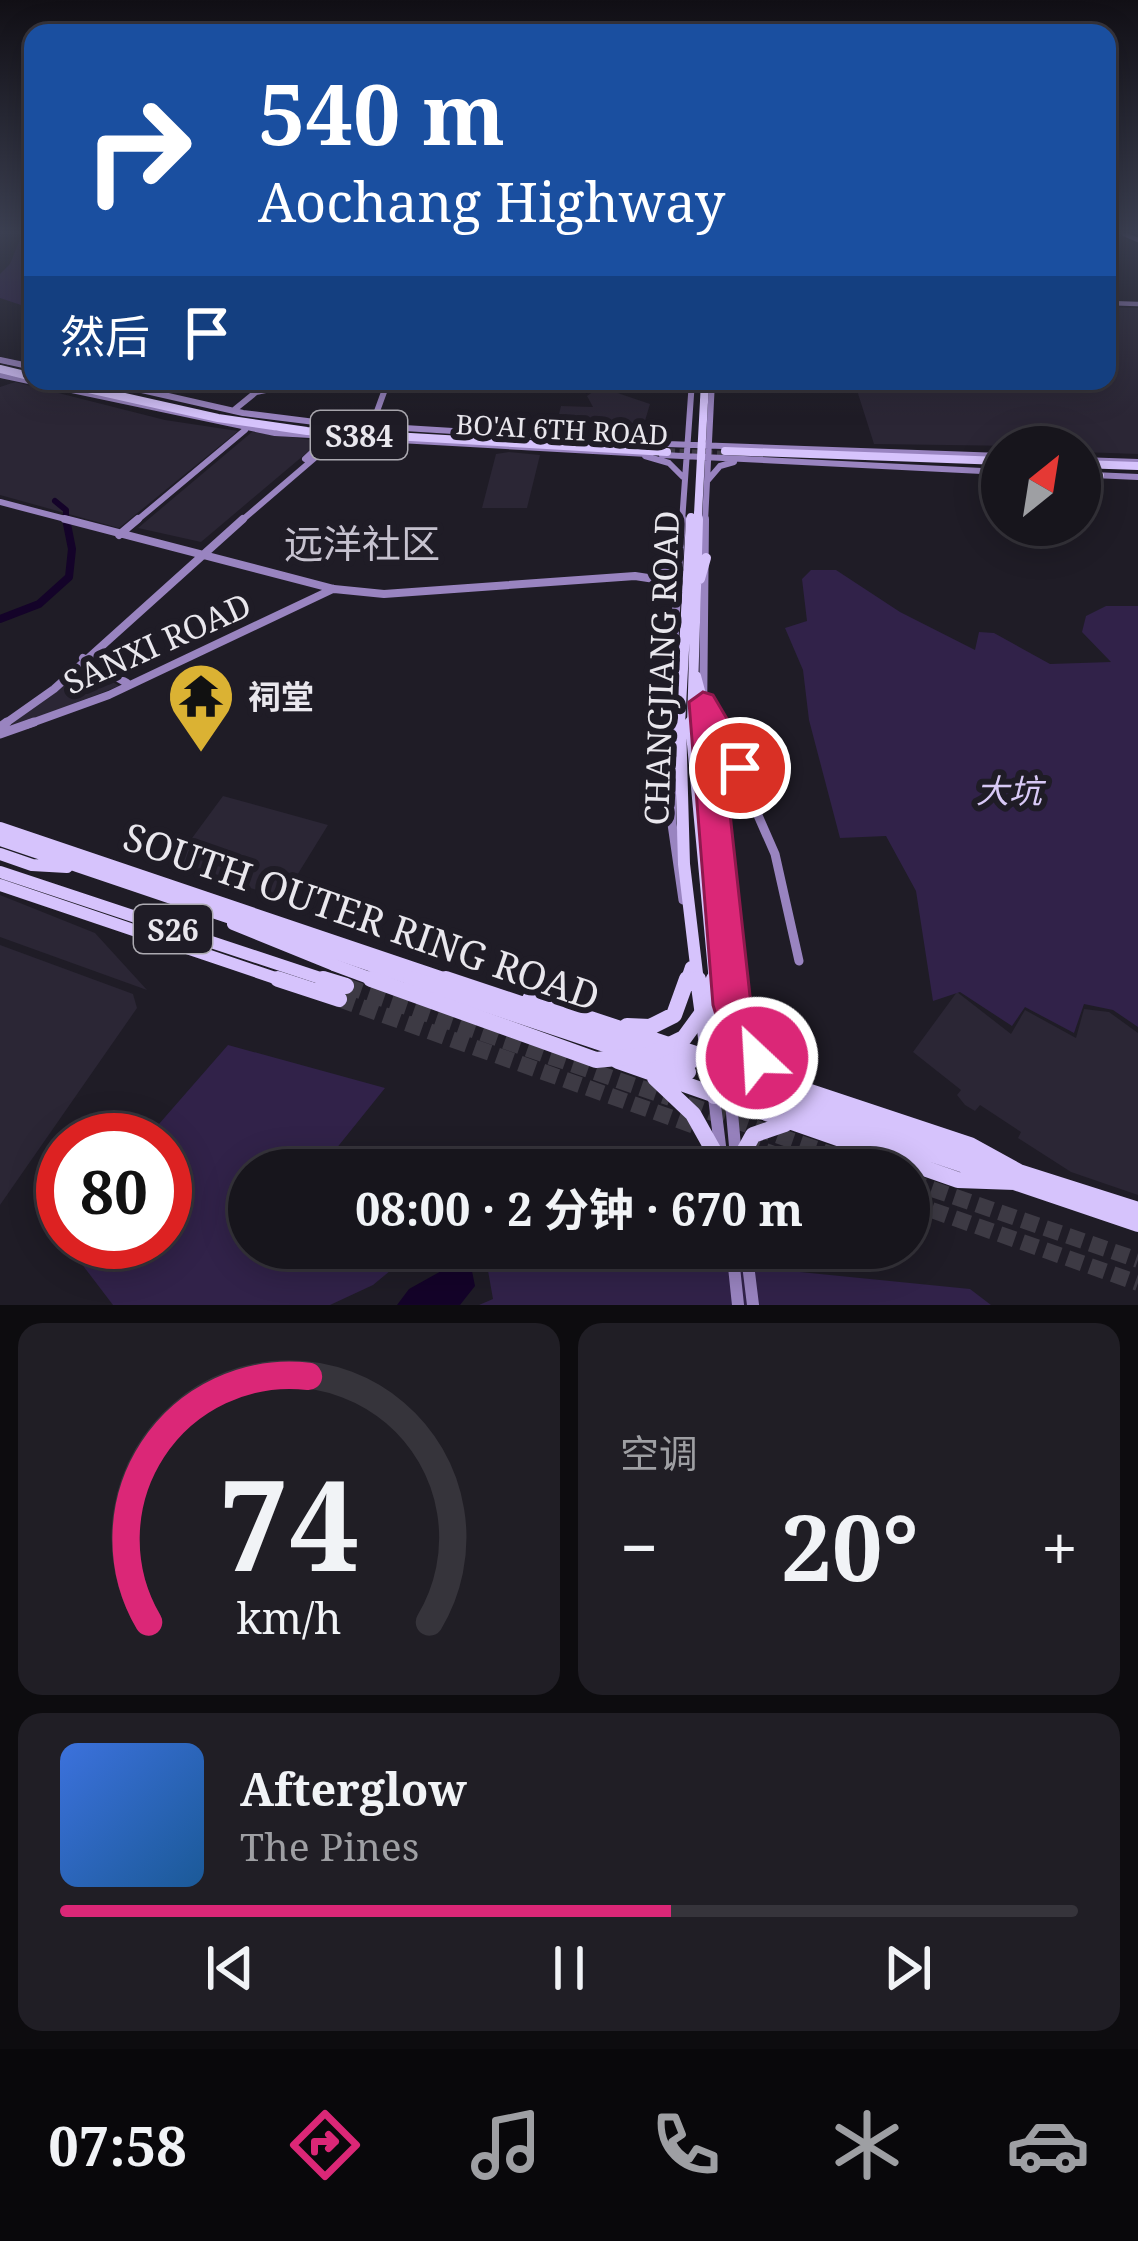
<!DOCTYPE html>
<html lang="zh">
<meta charset="utf-8">
<style>
body{margin:0;font-family:"Noto Serif","Noto Sans SC",serif;background:#201e25;color:#f1f3f6;height:100vh;display:flex;flex-direction:column;font-size:45px;white-space:nowrap}
*{box-sizing:border-box;margin:0}
p{font-size:39px;color:#9e9fa3}
.icon{flex:none;width:66px;height:66px;fill:none;stroke:currentColor;stroke-width:2;stroke-linecap:round;stroke-linejoin:round}
.map{position:relative;height:1305px;overflow:hidden}
.side{display:flex;flex-direction:column;gap:18px;padding:18px;background:#0d0c0f;flex:1}
.side>*{flex:none}
.guide{position:absolute;left:24px;top:24px;width:1092px;height:366px;border-radius:24px;box-shadow:0 6px 30px #0003,0 0 0 3px #36343b;background:#1a4fa0;color:#fff;overflow:hidden}
.needle{width:78px;rotate:30deg}
.controls{position:absolute;left:981px;top:426px;display:grid;gap:24px}
.controls a{display:grid;place-items:center;width:120px;height:120px;border-radius:50%;background:#17151c;box-shadow:0 6px 30px #0003,0 0 0 3px #36343b;font-size:60px}
.speed{position:absolute;left:36px;top:1113px;display:flex;gap:24px;font-size:60px;font-weight:700;text-align:center}
.speed>*{display:grid;place-content:center;width:156px;height:156px;border-radius:50%;background:#17151c;box-shadow:0 6px 30px #0003,0 0 0 3px #36343b;line-height:1}
.speed .limit{border:18px solid #d22;background:#fff;color:#111}
.pin{position:absolute;display:grid;place-items:center;width:102px;height:102px;color:#fff;margin:-51px;border:6px solid #fff;border-radius:50%;box-shadow:0 3px 12px #0007}
.me{position:absolute;width:132px;margin:-66px;rotate:335deg;stroke-linejoin:round;filter:drop-shadow(0 0 9px #0008)}
.turn{display:flex;align-items:center;gap:42px;height:252px;padding:0 36px;font-size:54px}
.turn .icon{width:156px;height:156px;stroke-width:2.5}
.turn b{display:block;font-size:84px;line-height:102px}
.then{display:flex;align-items:center;height:114px;padding:0 36px;background:#0003;gap:24px;font-size:45px}
.big{font-size:90px;font-weight:700;line-height:1.1}
.side .widget{flex:1;display:flex;flex-direction:column;justify-content:center;gap:18px;min-width:0;padding:0 42px;border-radius:24px;background:#201e25}
.side .dial{align-items:center;gap:0}
.dial svg{height:312px;overflow:visible;fill:none;stroke:#36343b;stroke-width:7;stroke-linecap:round;text-anchor:middle}
.dial text{fill:#f1f3f6;stroke:none}
.song{display:flex;align-items:center;gap:36px}
.cover{width:144px;height:144px;border-radius:18px;background:linear-gradient(135deg,hsl(220 70% 55%),hsl(210 70% 35%))}
.played{height:12px;border-radius:6px;background:linear-gradient(90deg,#db2777 60%,#36343b 60%)}
.keys{display:flex;justify-content:space-around;direction:ltr}
.heat{display:flex;justify-content:space-between;align-items:center;font-size:66px;direction:ltr}
.side .tiles{flex:1;display:grid;gap:18px;grid-template-columns:1fr 1fr}
.widget:last-child{grid-column:span 2}
.trip{position:absolute;left:228px;top:1149px;width:702px;height:120px;border-radius:60px;background:#17151c;box-shadow:0 6px 30px #0003,0 0 0 3px #36343b;font-weight:700;line-height:120px;text-align:center}
.dock{display:flex;height:192px;justify-content:space-around;align-items:center;background:#09080b;color:#9e9fa3}
.dock .icon{width:84px;height:84px}
.dock .on{color:#db2777}
.dock b{font-size:54px;color:#f1f3f6}
.map>svg:first-child{display:block}
</style>
<div class="map">
<svg width="1138" height="1305" viewBox="0 0 1138 1305">
<rect width="100%" height="100%" fill="#1f1c26"/>
<!-- built -->
<path fill="#2b2635" d="M1107 307 1138 308V454L1080 452V447L874 444 854 381H992L995 390 994 381H1107V360L1117 371 1107 356Z
M15 382 165 420 238 431 119 528 0 495V387Z
M600 387 650 404 644 424 558 418 561 406 593 407 587 396Z
M252 432 312 440 316 445 201 542 138 528Z
M509 452 540 455 527 508H482L496 454Z
M90 667 119 686 8 729 6 726Z
M223 796 328 825 283 898 173 864Z
M0 895 95 933 147 990 0 937Z
M0 945 133 994 137 1008 0 1205Z
M957 992 1011 1034 1025 1010 1076 1038 1084 1009 1109 1012 1138 1033V1195L1071 1172 1018 1138 1021 1132 980 1105 975 1111 965 1105 957 1095 961 1090 913 1052Z"/>
<!-- green -->
<path fill="#312249" d="M22 234H33V309L0 298V274L10 264Z
M811 570H836L900 612 975 650 979 632 994 633 1050 664 1111 662 1082 632 1086 616 1106 606H1138V1027L1113 1010 1084 1004 1074 1033 1025 1007 1012 1026 960 992 933 1001 916 891 886 836 840 838 809 720 803 670 785 628 807 621 802 579Z
M228 1045 385 1088 319 1170H249V1248H403L402 1261 373 1285 330 1305H113L65 1242H165V1140H145Z
M484 1248H729L780 1270 970 1289 991 1305H479L493 1299Z"/>
<!-- water -->
<path fill="#140329" d="M461 1260 472 1271 475 1286 460 1305H397L409 1289Z"/>
<g fill="none" stroke-linecap="round" stroke-linejoin="round">
<!-- river-far1 -->
<path stroke="#140329" stroke-width="6" d="M582 381 587 390
M55 501 66 510V522"/>
<!-- river -->
<path stroke="#140329" stroke-width="8" d="M0 619 39 604 69 577 72 549 66 519"/>
<!-- highway-tunnel-far1 -->
<path stroke="#3d3a44" stroke-width="8" stroke-dasharray="8 4.5" stroke-linecap="butt" d="M667 452 725 455"/>
<!-- highway-tunnel -->
<path stroke="#3d3a44" stroke-width="16" stroke-dasharray="16 8" stroke-linecap="butt" d="M346 986 670 1098
M339 999 703 1129
M687 1104 877 1170
M743 1143 818 1170
M909 1181 1138 1260
M909 1202 1138 1283"/>
<!-- secondary-far4 -->
<path stroke="#9984c0" stroke-width="4.5" d="M1124 234 1138 240
M1107 303 1138 304
M0 360 8 362"/>
<!-- secondary-far3 -->
<path stroke="#9984c0" stroke-width="6" d="M0 360 33 367
M0 375 275 433 647 454
M102 381 243 413 323 423 667 444 1002 456
M234 410 256 392 309 381
M376 414 388 381
M662 455 1002 472
M645 456 669 463 683 477
M305 459 322 443 314 438
M1080 460 1138 462
M1093 475 1138 477
M708 480 720 466 734 462
M0 502 77 522
M135 522 245 430
M240 522 324 450 344 441
M682 522 692 381
M705 522 712 381"/>
<!-- secondary-far2 -->
<path stroke="#9984c0" stroke-width="8" d="M65 519 334 589 384 594 635 576 674 582 676 592
M119 535 138 519
M678 571 682 519
M659 574 679 566
M83 658 127 683
M704 703 719 725
M3 725 54 689 243 519
M26 725 109 695 333 589
M670 725 677 592
M703 725 705 519"/>
<!-- secondary-far1 -->
<path stroke="#9984c0" stroke-width="9" d="M670 722 672 824 683 900
M717 722 775 854 799 961
M0 727 7 722
M703 728V722
M0 734 34 722
M707 761 730 982"/>
<!-- secondary -->
<path stroke="#9984c0" stroke-width="12" d="M729 979 730 985
M714 1097 721 1154
M731 1102 736 1157
M732 1248 738 1305
M746 1248 753 1305"/>
<!-- highway-far3 -->
<path stroke="#d6c3fc" stroke-width="8" d="M0 369 33 377
M53 381 218 418 307 431 667 452
M81 382H106
M704 401 705 381
M725 451 1002 461
M1080 464 1138 466
M1080 471 1100 476
M691 522V517
M698 522V514"/>
<!-- highway-far2 -->
<path stroke="#d6c3fc" stroke-width="10" d="M700 579 706 558
M696 676 703 702
M680 725 691 519
M692 725 698 519"/>
<!-- highway-far1 -->
<path stroke="#d6c3fc" stroke-width="12" d="M680 722 684 864 698 982
M691 722 715 982
M701 780 702 726
M0 828 455 982
M0 840 420 982
M707 853 712 885
M0 854 32 865 67 867
M0 872 332 982
M0 885 287 982
M233 924 334 965
M719 972 723 982
M686 982 691 967"/>
<!-- highway -->
<path stroke="#d6c3fc" stroke-width="16" d="M278 979 339 999
M323 979 346 986
M411 979 688 1072
M446 979 691 1061
M698 979 714 1096
M714 979 731 1102
M721 979 748 1049 786 1081
M530 999 970 1145 1019 1172
M627 1026 650 1027 674 1015 687 979
M618 1061 958 1180 1015 1182
M655 1078 693 1114 722 1166
M745 1081 992 1163
M744 1090 1138 1224
M737 1164 753 1135 785 1124
M1016 1171 1138 1210"/>
<!-- highway-bridge-far2 -->
<path stroke="#d6c3fc" stroke-width="8" d="M698 514 704 401"/>
<!-- highway-bridge-far1 -->
<path stroke="#d6c3fc" stroke-width="12" d="M712 885 720 960 715 982
M334 965 380 982"/>
<!-- highway-bridge -->
<path stroke="#d6c3fc" stroke-width="16" d="M371 979 596 1060 649 1055 684 1038 711 1001 716 979"/>
</g>
<!-- sky -->
<linearGradient id="sky" x2="0" y2="1"><stop stop-color="#110f15"/><stop offset="0.56" stop-color="#3c4052"/><stop offset="1" stop-color="#3c4052" stop-opacity="0"/></linearGradient>
<rect width="1138" height="416" fill="url(#sky)"/>
<!-- route -->
<path fill="#db2777" stroke="#8e194d" stroke-width="3" d="M703 692 713 695 756 768 751 777H730L725 768 751 1005 777 1058 771 1072 757 1078C728 1066 722 1033 713 1005L689 702Z"/>
<!-- icons -->
<defs>
<g id="temple-pin" transform="scale(3.45)"><path d="M0 17L-7.5 6A9.5 9.5 0 1 1 7.5 6Z" fill="#dbb233" stroke="#1f1c26"/><path d="M0-6L5-2H3V0L6.5 2.5H4V6H1.5V3h-3V6H-4V2.5H-6.5L-3 0V-2H-5Z" fill="#111"/></g>
</defs>
<g fill-rule="evenodd">
<use href="#temple-pin" x="201" y="696"/>
</g>
<g text-anchor="middle" dominant-baseline="central" stroke-width="12" stroke-linejoin="round" paint-order="stroke">
<!-- far-street labels -->
<g font-size="27" fill="#e9e7ed" stroke="#1f1c26">
<text transform="translate(562 429) rotate(3)">BO'AI 6TH ROAD</text>
</g>
<!-- shield labels -->
<g fill="#1f1c26" stroke="#acaab1" stroke-width="3">
<rect x="311" y="411" width="96" height="48" rx="9"/>
<rect x="134" y="905" width="78" height="48" rx="9"/>
</g>
<g font-size="30" font-weight="bold" fill="#e9e7ed">
<text x="359" y="435">S384</text>
<text x="173" y="929">S26</text>
</g>
<!-- street labels -->
<g font-size="33" fill="#e9e7ed" stroke="#1f1c26">
<text transform="translate(157 643) rotate(-24)">SANXI ROAD</text>
<text transform="translate(661 668) rotate(-88)">CHANGJIANG ROAD</text>
</g>
<!-- poi labels -->
<g font-size="33" font-weight="bold" fill="#e9e7ed" stroke="#1f1c26" text-anchor="start">
<text x="248" y="696">祠堂</text>
</g>
<!-- park labels -->
<g font-size="33" font-style="italic" fill="#d8c9f6" stroke="#1f1c26">
<text x="1009" y="790">大坑</text>
</g>
<!-- quarter labels -->
<g font-size="39" fill="#c6c2cf" stroke="#1f1c26">
<text x="362" y="542">远洋社区</text>
</g>
<!-- near-street labels -->
<g font-size="39" fill="#e9e7ed" stroke="#1f1c26">
<text transform="translate(362 915) rotate(19)">SOUTH OUTER RING ROAD</text>
</g>
</g>
</svg>
<div class="controls">
<a><svg class="needle" viewBox="-14 -14 28 28"><path d="M0-13l5 13h-10z" fill="#e53935"/><path d="M0 13l5-13h-10z" fill="#9e9fa3"/></svg></a>
</div>
<div class="speed"><div class="limit">80</div></div>
<div class="pin" style="left:740px;top:768px;background:#d93025"><svg class="icon" aria-label="arrive" viewBox="0 0 24 24"><path d="M6 21V4h12l-3 4 3 4H6"/></svg></div>
<svg class="me" style="left:757px;top:1058px" viewBox="-20 -20 40 40"><circle r="17" fill="#db2777" stroke="#fff" stroke-width="3"/><path d="M0-11L8 9 0 5-8 9z" fill="#fff"/></svg>
<div class="trip">08:00 · 2 分钟 · 670 m</div>
<div class="guide">
<div class="turn"><svg class="icon" aria-label="right" viewBox="0 0 24 24"><path d="M7 20v-9h11M14 6l5 5-5 5"/></svg><div><b>540 m</b>Aochang Highway</div></div>
<div class="then">然后<svg class="icon" aria-label="arrive" viewBox="0 0 24 24"><path d="M6 21V4h12l-3 4 3 4H6"/></svg></div>
</div>
</div>
<section class="side">
<div class="tiles">
<div class="widget dial"><svg viewBox="0 0 100 80">
<path d="M14 69A42 42 0 1 1 86 69"/>
<path d="M14 69A42 42 0 0 1 55 6" stroke="#db2777"/>
<text x="50" y="56" font-size="32" font-weight="700">74</text>
<text x="50" y="72" font-size="11">km/h</text>
</svg></div>
<div class="widget"><p>空调</p>
<div class="heat"><a>−</a><b class="big">20°</b><a>+</a></div>
</div>
<div class="widget">
<div class="song"><i class="cover"></i><div><b>Afterglow</b><p>The Pines</p></div></div>
<div class="played"></div>
<div class="keys"><svg class="icon" aria-label="previous" viewBox="0 0 24 24"><path d="M18 5L8 12l10 7zM5 5v14"/></svg><svg class="icon" aria-label="pause" viewBox="0 0 24 24"><path d="M8 5v14M16 5v14"/></svg><svg class="icon" aria-label="next" viewBox="0 0 24 24"><path d="M6 5l10 7-10 7zM19 5v14"/></svg></div>
</div>
</div>
</section>
<nav class="dock">
<b>07:58</b>
<svg class="icon on" aria-label="directions" viewBox="0 0 24 24"><path d="M12 3l9 9-9 9-9-9zM9 14v-3h6M13 9l2 2-2 2"/></svg>
<svg class="icon" aria-label="music" viewBox="0 0 24 24"><path d="M9 18V5l10-2v13"/><circle cx="6" cy="18" r="3"/><circle cx="16" cy="16" r="3"/></svg>
<svg class="icon" aria-label="phone" viewBox="0 0 24 24"><path d="M5 4h4l2 5-3 2q2 4 5 5l2-3 5 2v4C11 20 4 13 5 4z"/></svg>
<svg class="icon" aria-label="climate" viewBox="0 0 24 24"><path d="M12 3v18M4 7l16 10M4 17L20 7"/></svg>
<svg class="icon" aria-label="car" viewBox="0 0 24 24"><path d="M5 17H2v-5l4-1 3-4h7l3 4 3 1v5h-3M9 17h6M6 11h13"/><circle cx="7" cy="17" r="2"/><circle cx="17" cy="17" r="2"/></svg>
</nav>
